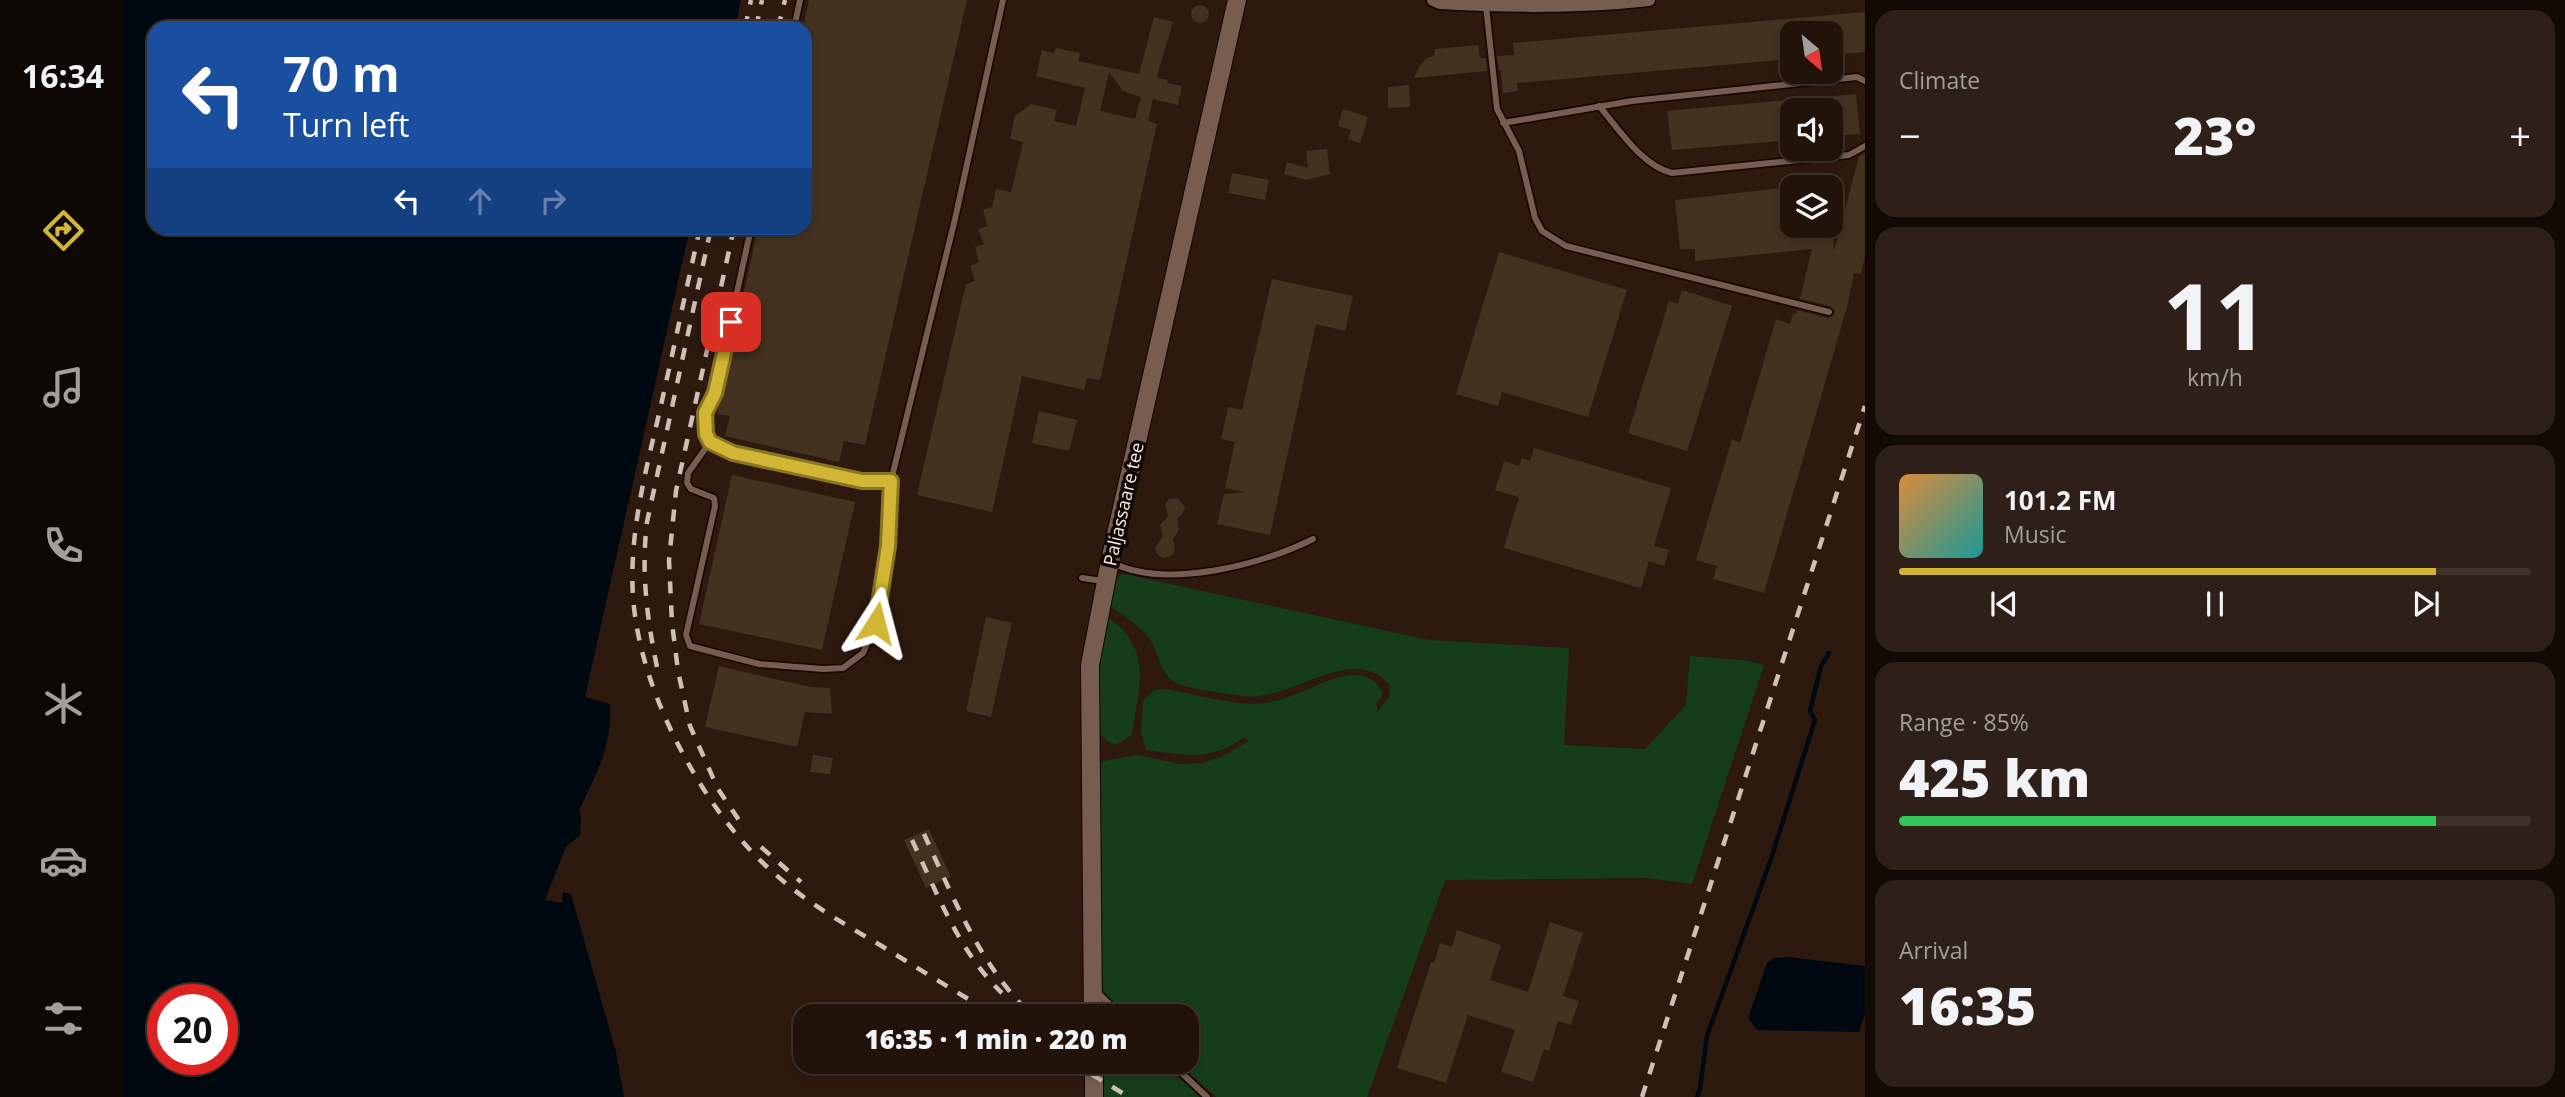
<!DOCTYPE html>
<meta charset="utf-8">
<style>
body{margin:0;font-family:"Open Sans",sans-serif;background:#2e2018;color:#f1f3f6;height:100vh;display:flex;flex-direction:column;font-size:26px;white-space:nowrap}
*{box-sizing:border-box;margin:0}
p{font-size:23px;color:#a29e9c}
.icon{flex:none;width:38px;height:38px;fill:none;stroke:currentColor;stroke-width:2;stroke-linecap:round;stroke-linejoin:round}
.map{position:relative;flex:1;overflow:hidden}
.details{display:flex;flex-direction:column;gap:10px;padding:10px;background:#130a06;width:700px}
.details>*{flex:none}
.hud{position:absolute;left:21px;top:21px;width:665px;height:214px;border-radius:21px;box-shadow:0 4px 10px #0003,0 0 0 2px #3f322b;background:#1a4fa0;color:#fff;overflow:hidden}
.needle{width:46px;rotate:151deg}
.buttons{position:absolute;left:1654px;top:21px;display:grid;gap:14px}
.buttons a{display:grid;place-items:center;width:63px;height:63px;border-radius:14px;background:#22130a;box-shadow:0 4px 10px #0003,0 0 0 2px #3f322b;font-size:35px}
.speed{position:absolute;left:21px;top:984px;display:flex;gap:14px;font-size:35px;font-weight:700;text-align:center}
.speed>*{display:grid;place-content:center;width:91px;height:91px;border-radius:50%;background:#22130a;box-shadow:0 4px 10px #0003,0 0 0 2px #3f322b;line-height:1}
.speed .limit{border:10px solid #d22;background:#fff;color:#111}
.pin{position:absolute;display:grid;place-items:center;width:60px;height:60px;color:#fff;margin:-30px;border-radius:14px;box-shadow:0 4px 10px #0006}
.me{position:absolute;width:77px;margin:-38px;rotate:9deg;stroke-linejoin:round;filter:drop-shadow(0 0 5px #0008)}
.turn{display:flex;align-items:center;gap:24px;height:147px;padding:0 21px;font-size:32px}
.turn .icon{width:91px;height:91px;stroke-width:2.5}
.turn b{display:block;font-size:49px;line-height:60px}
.lanes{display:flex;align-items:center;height:66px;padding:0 21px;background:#0003;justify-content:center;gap:35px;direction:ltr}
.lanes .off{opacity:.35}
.big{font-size:52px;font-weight:800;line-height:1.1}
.details .tile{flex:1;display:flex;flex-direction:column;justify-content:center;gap:10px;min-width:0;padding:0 24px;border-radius:21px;background:#2e2018}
.details .dial{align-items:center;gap:0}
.dial b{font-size:91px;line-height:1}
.song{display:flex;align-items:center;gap:21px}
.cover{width:84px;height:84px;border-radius:10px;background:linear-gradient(135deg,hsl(30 70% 55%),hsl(180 70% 35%))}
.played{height:7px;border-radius:4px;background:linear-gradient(90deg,#d3b635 85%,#3f322b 85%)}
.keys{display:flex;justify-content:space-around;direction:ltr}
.heat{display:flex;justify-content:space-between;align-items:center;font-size:38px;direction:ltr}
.charge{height:10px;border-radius:5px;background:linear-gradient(90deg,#34c759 85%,#3f322b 0)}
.trip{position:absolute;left:667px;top:1004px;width:406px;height:70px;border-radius:21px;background:#22130a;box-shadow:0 4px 10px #0003,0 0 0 2px #3f322b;font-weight:800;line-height:70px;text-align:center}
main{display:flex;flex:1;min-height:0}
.tab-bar{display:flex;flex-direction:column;width:126px;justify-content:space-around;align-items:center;background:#0e0804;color:#a29e9c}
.tab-bar .icon{width:49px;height:49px}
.tab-bar .current{color:#d3b635}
.tab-bar b{font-size:32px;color:#f1f3f6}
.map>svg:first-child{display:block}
</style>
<main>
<nav class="tab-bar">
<b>16:34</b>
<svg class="icon current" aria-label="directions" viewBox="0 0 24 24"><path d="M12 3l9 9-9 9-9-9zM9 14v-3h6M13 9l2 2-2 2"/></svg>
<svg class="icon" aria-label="music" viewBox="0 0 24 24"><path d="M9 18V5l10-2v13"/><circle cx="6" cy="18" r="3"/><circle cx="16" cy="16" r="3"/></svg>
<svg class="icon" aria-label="phone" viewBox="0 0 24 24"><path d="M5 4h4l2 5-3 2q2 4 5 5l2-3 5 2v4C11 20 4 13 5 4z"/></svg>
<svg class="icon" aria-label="climate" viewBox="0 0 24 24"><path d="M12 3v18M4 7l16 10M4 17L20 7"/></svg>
<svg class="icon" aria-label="car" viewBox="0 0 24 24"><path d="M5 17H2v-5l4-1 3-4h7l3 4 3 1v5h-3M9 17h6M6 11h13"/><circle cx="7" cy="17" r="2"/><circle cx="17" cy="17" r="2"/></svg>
<svg class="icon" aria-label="filters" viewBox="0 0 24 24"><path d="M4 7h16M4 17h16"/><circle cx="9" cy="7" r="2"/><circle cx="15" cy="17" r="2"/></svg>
</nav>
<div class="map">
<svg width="1739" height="1097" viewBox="0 0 1739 1097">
<rect width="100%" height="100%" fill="#2e190e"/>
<!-- green -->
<path fill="#153d19" d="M998 574 1303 640 1443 648 1438 745 1519 749 1560 705 1564 656 1618 660 1638 665 1566 884 1521 878 1319 880 1241 1097H1090L1051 1062H1060V1017H999L983 1001 973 979 971 767 977 761 1012 755 1054 764 1076 763 1095 757 1123 741 1119 737C1084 762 1060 755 1020 750L1015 731 1017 701 1028 690 1041 689C1066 694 1101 703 1125 704 1137 704 1152 701 1162 697 1190 688 1240 654 1257 694L1250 704 1252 711 1263 697 1264 685C1225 641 1167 702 1118 696 1103 694 1062 689 1050 683 1032 673 1034 652 1023 638 1013 626 995 612 981 605 984 592 983 579 998 574Z
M979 615C1028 648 1013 685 1006 735L989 745C985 743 979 740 976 736 960 713 975 643 979 615Z
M975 1062H1036L1074 1097H975Z"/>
<!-- water -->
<path fill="#000911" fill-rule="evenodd" d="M0 0H615L609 28H28V228H564L459 697 484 704C487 744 470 775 453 810L455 817 454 835 440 847 419 900 436 903 437 892 445 894 490 1052 498 1097H0ZM37 999H96V1059H37Z
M1662 957 1739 966V1014L1733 1032 1631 1030 1622 1018 1641 963 1648 958Z"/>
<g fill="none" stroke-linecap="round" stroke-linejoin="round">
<!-- stream -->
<path stroke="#000911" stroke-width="4.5" d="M1571 1097 1574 1089 1581 1036 1645 859 1689 720 1684 711 1695 666 1703 653"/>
</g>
<!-- building -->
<path fill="#443220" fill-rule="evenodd" d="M683 0H841L739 445 718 441 713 462 599 436 604 416 591 414 632 228H679V28H677Z
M1065 14a9 9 0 1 1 18 0a9 9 0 1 1-18 0Z
M1739 12V52L1704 55V33H1666V59L1391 83 1392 91 1377 93 1375 70H1373L1371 56 1388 55 1387 43Z
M1028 17 1047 22 1031 76 1032 78 1042 80 1041 83 1056 86 1052 105 1027 99 1022 121 1031 124 974 380 961 378 958 390 896 376 866 512 791 495 840 284 849 281 844 266 853 262 849 247 858 244 852 229 862 226 857 210 866 207 870 189 885 192 897 142 884 139 889 116 905 104 931 110 928 121 950 126 959 88 910 76 916 50 928 53 930 48 954 53 952 61 1013 74ZM983 72 997 91 1015 97 1009 119 974 111Z
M1352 45 1354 58H1360L1361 71 1288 78 1295 64 1301 58 1308 56 1309 49Z
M1283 85 1284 107 1262 108V87Z
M1730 94 1734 134 1704 136V110H1666V140L1546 150 1541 111Z
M1217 109 1242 117 1234 143 1222 139 1225 130 1212 126Z
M1201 149 1204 174 1180 180 1158 174 1161 162 1182 168 1180 151Z
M1739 153V256L1735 274 1728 273 1721 307 1638 593 1587 579 1591 566 1570 560 1606 439 1614 443 1650 319 1664 324 1667 313 1670 314 1671 310 1702 318 1707 316 1709 311 1704 306 1674 299 1686 249 1569 261V249H1554L1549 200 1666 187V226H1706L1708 251 1733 156Z
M1106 173 1143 180 1139 200 1102 193Z
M1373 252 1501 290 1462 417 1376 392 1372 406 1330 394Z
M1146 279 1227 296 1219 331 1190 324 1144 535 1091 524 1098 494 1119 492 1099 488 1109 442 1095 439 1102 407 1116 410Z
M1556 290 1606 306 1561 451 1502 433 1543 301 1552 304Z
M913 411 951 420 943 451 906 443Z
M1408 448 1545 488 1528 546 1543 550 1538 566 1523 561 1515 588 1378 548 1393 497 1369 490 1378 461 1393 466 1396 458 1404 461Z
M606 475 729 502 696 650 573 624Z
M1052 498 1059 507 1057 513 1051 519 1053 530 1047 539 1049 551 1045 556 1036 558 1031 554 1029 548 1037 536 1034 525 1042 516 1039 504 1043 499Z
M860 617 886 623 865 717 840 711Z
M593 666 684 687 704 688 706 714 679 712 671 747 579 727Z
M687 755 707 758 704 774 684 772Z
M803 829 825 877 800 888 778 840Z
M1424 922 1457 933 1437 996 1453 1001 1445 1025 1432 1021 1423 1051 1418 1049 1407 1082 1375 1072 1389 1030 1342 1015 1320 1083 1271 1068 1305 962 1308 963 1314 943 1326 947 1331 930 1375 945 1364 980 1402 992Z"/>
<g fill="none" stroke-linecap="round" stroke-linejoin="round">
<!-- lane casing -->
<g stroke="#150400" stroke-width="9">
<path id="lane" d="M1360 6 1371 109 1393 151 1409 218 1416 231 1440 246 1703 312
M668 28 674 0
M1473 106C1493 129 1515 165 1546 173L1723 155 1739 146
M1377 123 1506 101 1731 77 1739 81
M625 228 589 393 579 413 580 434 584 442 607 453 736 481H765
M584 442 562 473 561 483 565 489 588 498 589 506 560 635 564 646 633 664 697 669 717 668 737 653 750 623 762 546 765 481 829 219 877 0
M985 562C1038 590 1136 565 1187 539
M956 578 977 581
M971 992 997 1017
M1044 1062 1081 1097"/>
</g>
<!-- street casing -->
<g stroke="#150400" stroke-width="15">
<path id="street" d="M1307 0 1314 3C1383 7 1453 8 1523 0"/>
</g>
<!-- secondary casing -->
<g stroke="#150400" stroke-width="20">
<path id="secondary" d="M967 1017 964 665 984 561 1111 0
M968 1062V1097"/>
</g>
<!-- lane -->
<use href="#lane" stroke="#775d50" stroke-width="6"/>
<!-- street -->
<use href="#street" stroke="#775d50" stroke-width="12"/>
<!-- secondary -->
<use href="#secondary" stroke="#775d50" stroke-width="18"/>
<!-- rail -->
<path stroke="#cebfb8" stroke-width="4.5" stroke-dasharray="12 12" stroke-linecap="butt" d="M619 28 625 0
M630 28 636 0
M652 28 659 0
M574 228C560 290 547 352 533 414 519 474 503 534 507 597 511 651 531 705 556 752 580 797 610 840 649 874 680 902 718 924 754 945 793 969 832 993 872 1017
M608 228 550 491 543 560 546 623 552 671 564 726 592 789 619 829
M531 667C521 619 515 572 521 522L585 228
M798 834C827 897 856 970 908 1017
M786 840C811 893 833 952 876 993
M635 847 675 882
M945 1062 1003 1097
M1516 1097 1739 406"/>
</g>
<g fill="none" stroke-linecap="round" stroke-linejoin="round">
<!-- route casing -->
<g stroke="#897622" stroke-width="18">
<path id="route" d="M605 322 589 393 579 413 580 434 584 442 607 453 736 481H765L762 546 750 623"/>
</g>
<!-- route -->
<use href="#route" stroke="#d3b635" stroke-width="12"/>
</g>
<g text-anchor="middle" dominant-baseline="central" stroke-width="7" stroke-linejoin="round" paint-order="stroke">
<!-- street labels -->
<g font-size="18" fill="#fef1eb" stroke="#0f0703">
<text transform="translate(997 504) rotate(-77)">Paljassaare tee</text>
</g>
</g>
</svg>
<div class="buttons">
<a><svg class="needle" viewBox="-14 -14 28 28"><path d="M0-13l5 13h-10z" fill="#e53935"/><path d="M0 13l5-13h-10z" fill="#a29e9c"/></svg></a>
<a><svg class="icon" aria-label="sound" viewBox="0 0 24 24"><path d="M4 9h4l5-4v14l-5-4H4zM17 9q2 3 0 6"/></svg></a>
<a><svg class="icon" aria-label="layers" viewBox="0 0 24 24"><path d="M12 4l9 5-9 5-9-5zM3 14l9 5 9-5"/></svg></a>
</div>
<div class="speed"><div class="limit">20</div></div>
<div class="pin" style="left:605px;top:322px;background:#d93025"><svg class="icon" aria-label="arrive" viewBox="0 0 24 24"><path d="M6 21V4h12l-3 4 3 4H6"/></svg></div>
<svg class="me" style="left:750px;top:623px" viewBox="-20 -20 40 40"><path d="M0-17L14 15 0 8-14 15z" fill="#d3b635" stroke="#fff" stroke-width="4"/></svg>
<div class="trip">16:35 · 1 min · 220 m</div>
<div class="hud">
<div class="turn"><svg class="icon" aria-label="left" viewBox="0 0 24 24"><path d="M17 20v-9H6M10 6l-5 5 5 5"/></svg><div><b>70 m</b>Turn left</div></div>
<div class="lanes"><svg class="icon" aria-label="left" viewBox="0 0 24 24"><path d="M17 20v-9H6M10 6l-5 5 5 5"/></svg><svg class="icon off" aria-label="ahead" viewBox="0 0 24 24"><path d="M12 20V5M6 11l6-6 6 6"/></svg><svg class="icon off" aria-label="right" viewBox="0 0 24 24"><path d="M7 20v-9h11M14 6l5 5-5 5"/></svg></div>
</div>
</div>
<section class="details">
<div class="tile"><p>Climate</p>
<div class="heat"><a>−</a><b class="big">23°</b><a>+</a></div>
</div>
<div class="tile dial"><b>11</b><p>km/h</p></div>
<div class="tile">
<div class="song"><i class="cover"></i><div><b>101.2 FM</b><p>Music</p></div></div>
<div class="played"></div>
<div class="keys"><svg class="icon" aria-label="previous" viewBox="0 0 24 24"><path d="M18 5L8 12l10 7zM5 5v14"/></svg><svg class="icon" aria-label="pause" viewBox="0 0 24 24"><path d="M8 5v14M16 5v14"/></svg><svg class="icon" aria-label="next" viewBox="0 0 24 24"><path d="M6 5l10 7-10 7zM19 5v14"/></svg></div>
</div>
<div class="tile"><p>Range · 85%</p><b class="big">425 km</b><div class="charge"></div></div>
<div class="tile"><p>Arrival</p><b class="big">16:35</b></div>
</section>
</main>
